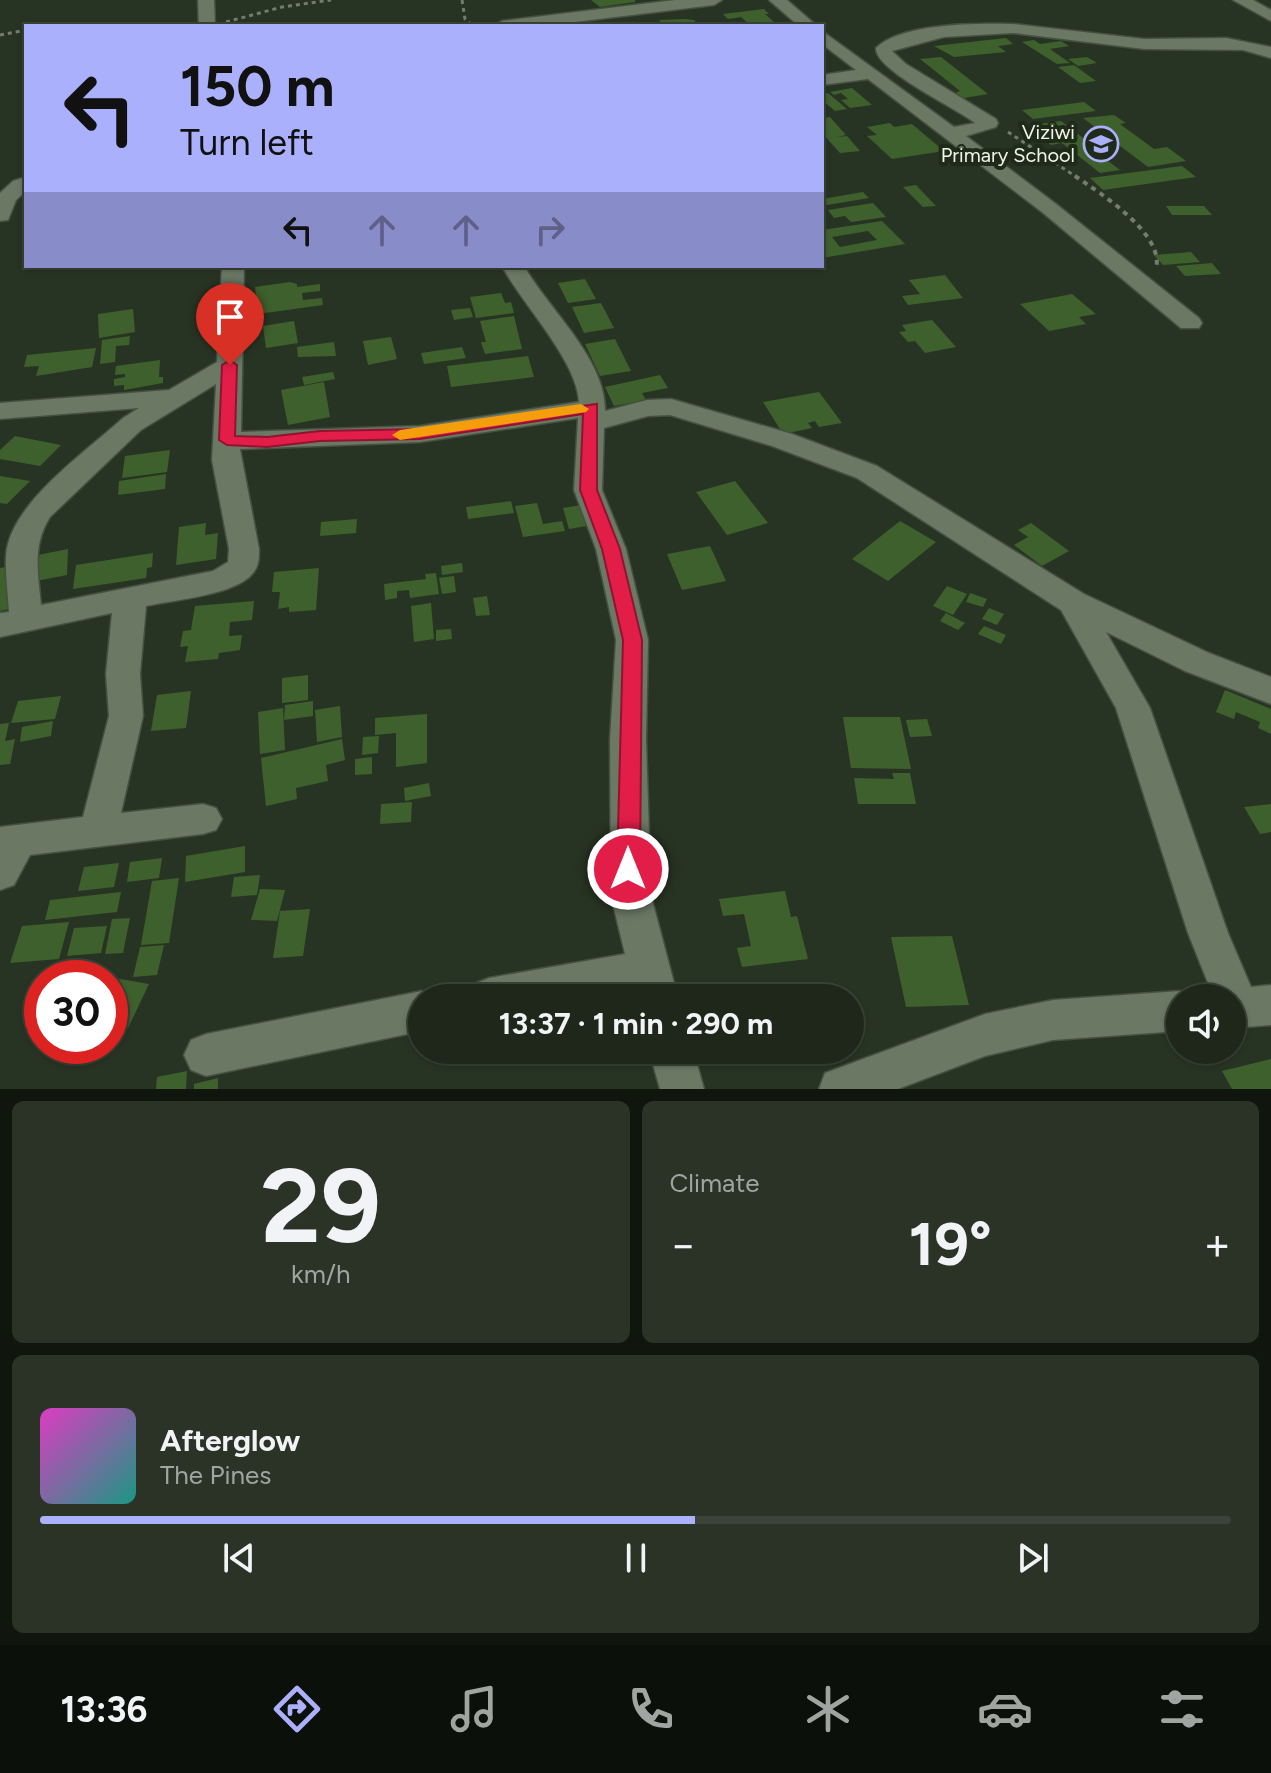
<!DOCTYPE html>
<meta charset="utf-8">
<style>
body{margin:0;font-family:Figtree,sans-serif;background:#2b3327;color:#f1f3f6;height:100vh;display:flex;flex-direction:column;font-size:30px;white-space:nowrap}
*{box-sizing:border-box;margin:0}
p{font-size:26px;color:#a1a5a2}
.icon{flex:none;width:44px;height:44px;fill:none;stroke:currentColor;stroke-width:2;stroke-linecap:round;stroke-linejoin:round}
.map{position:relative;height:1089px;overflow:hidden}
.side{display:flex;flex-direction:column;gap:12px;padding:12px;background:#10150e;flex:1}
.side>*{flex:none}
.banner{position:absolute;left:24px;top:24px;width:800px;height:244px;border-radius:0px;box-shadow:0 2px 6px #0004,0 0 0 2px #3c4439;background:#aab0fb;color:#111;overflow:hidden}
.controls{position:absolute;left:1166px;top:984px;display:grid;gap:16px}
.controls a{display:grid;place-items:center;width:80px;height:80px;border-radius:50%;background:#1e271a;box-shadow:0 2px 6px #0004,0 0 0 2px #3c4439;font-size:40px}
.speed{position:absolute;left:24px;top:960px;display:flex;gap:16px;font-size:40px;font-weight:700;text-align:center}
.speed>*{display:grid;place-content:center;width:104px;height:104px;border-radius:50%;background:#1e271a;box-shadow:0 2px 6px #0004,0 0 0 2px #3c4439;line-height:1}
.speed .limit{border:12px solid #d22;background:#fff;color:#111}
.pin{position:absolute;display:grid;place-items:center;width:68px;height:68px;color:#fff;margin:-82px -34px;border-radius:50% 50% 50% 0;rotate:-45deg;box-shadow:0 0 8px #0007}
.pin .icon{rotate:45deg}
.me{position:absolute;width:88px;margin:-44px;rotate:0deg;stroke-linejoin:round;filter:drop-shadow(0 0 6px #0008)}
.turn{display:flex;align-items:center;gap:28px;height:168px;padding:0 24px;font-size:36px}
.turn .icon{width:104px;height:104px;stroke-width:2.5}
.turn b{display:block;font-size:56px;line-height:68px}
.lanes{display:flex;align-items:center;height:76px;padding:0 24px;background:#0003;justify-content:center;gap:40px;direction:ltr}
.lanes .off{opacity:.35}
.big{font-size:60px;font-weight:700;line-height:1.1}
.side .card{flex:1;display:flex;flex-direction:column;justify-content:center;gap:12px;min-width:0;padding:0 28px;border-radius:12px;background:#2b3327}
.side .dial{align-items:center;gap:0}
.dial b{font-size:104px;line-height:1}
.song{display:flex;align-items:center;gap:24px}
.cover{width:96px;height:96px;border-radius:12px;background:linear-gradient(135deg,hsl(310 70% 55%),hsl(170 70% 35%))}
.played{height:8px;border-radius:4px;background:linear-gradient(90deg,#aab0fb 55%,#3c4439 55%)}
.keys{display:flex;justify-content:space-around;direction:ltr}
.heat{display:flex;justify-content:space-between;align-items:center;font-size:44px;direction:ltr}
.side .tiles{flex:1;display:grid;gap:12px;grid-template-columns:1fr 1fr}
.card:last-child{grid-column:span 2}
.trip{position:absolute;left:408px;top:984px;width:456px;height:80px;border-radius:40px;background:#1e271a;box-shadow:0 2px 6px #0004,0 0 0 2px #3c4439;font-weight:700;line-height:80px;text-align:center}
.dock{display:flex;height:128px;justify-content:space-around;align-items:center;background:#0c100a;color:#a1a5a2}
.dock .icon{width:56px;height:56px}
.dock .current{color:#aab0fb}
.dock b{font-size:36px;color:#f1f3f6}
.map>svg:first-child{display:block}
</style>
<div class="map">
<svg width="1271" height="1089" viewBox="0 0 1271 1089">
<rect width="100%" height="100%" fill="#283423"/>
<!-- building -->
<path fill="#3e602c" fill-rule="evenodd" d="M591 0H635V2L600 7Z
M764 9 769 14H765L775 23 751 26 741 17 728 19 723 14Z
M685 19 694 20 699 26H664L659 20Z
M1006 38 1013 44 998 46 1006 52 954 57 934 46Z
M1034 40 1040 44 1061 41 1069 46 1050 49 1070 63 1057 64 1022 42Z
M941 57 988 94 964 98 955 93 960 91 920 59Z
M1087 57 1097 63 1078 66 1068 59Z
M1074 65 1096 81 1080 83 1058 67Z
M852 88 872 105 850 108 841 100 848 99 841 93 834 95 830 92Z
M828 93 847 109 835 111 822 100V94Z
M1084 102 1096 111 1033 119 1022 110Z
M1114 115 1126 123 1120 124 1154 149 1167 147 1186 161 1148 167 1083 118Z
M830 117 846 135 837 137 847 136 860 151 840 153 822 133V118Z
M1061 121 1087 141H1082L1120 170 1100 173 1062 143 1051 145 1036 133 1049 131 1040 124Z
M890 123 894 127 912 124 944 151 892 159 867 136 877 135 867 127Z
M1182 166 1196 177 1103 190 1090 178Z
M916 185 936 206 923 207 903 187Z
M863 192 869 198 827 205 822 199Z
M873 203 886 217 851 222 845 216 834 218 828 210Z
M1166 206H1204L1212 215H1172Z
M882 221 905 244 822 258V230ZM868 231 877 240 840 247 832 237Z
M1191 252 1200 262 1163 265 1154 255Z
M1212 263 1221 274 1185 276 1176 266Z
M945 275 963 298 908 305 902 296 920 294 909 280Z
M585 279 596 299 568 303 558 283Z
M290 282 297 284V287L320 284V291L302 293 303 300 322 298 323 305 258 314 255 287Z
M501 293 505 303 511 302 514 313 476 318 470 297Z
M1072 294 1096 314 1079 317 1086 324 1049 331 1020 304Z
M601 303 614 328 584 333 572 307Z
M470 308 473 317 454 320 451 310Z
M133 309 135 332 99 338 98 314Z
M514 316 522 349 485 354 481 342H486L480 321Z
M932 320 956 347 925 353 915 341 908 342 899 332 906 331 902 325Z
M294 321 298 343 266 348 263 326Z
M130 336 129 345 116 346 115 362 100 364 102 340Z
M391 337 397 359 368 365 363 341Z
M615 339 631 371 600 376 585 344Z
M334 342 336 356 298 357 297 347Z
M462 347 466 358 424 364 421 353Z
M96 348 92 367 36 376 39 366 24 367 27 355Z
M528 356 534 377 451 387 447 366Z
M160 360 159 377H163V383L124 390V385L114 386V379L125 377V374L115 375 116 366Z
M333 372 335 379 304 385 302 377Z
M660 375 668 388 642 393 646 400 614 406 605 387Z
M324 382 330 417 288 425 281 390Z
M819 392 842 423 819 427 815 421 808 423 812 428 783 434 763 402Z
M15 436 61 445 40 466 0 459V450Z
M170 450 167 472 122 478 125 456Z
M166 474 165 489 118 495 119 481Z
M0 476 30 481 7 504 0 503Z
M735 481 768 523 727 535 696 492Z
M511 501 514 513 468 519 466 507Z
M537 503 543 524 562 521 565 531 523 537 515 506Z
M581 505 587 526 569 529 563 508Z
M357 519 356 533 320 536 321 522Z
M900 521 936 542 888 581 852 559Z
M206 523 205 535 218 533 216 559 176 565 179 527Z
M1031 523 1069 551 1042 566 1014 545 1028 537 1018 530Z
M710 546 726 581 682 590 667 554Z
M68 549 67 575 36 581 38 555Z
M153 553 152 567 147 568 146 578 73 589 76 565Z
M462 563 463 572 442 575 441 566Z
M17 565 14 608 0 611V568Z
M319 568 316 610 289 612V607L278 609 280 592H272L274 572Z
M436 573 439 594 410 598 409 590 397 591V598L385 600 384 584 426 579 425 574Z
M454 576 456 592 442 594 439 578Z
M947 586 967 594 953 615 933 606Z
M970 593 987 599 983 607 966 602Z
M487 596 490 615 476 616 473 598Z
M254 601 252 620 230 622 229 636 242 635 240 650 219 653 218 659 185 662 188 646 180 647 183 631 191 630 195 606Z
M431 603 434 639 414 642 411 606Z
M989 608 1004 614 997 625 982 619Z
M946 613 965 623 958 630 940 621Z
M984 626 1006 635 1001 644 978 634Z
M451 629 452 639 436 641V630Z
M308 675V700L282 703V678Z
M1225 690 1271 709V734L1258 728 1260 722 1236 712 1234 719 1216 712Z
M191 691 186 728 151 731 157 695Z
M61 696 55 719 11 723 18 701Z
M313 701V716L284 720 285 705Z
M340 706 342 737 317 742 315 710Z
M283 708 285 750 260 754 258 712Z
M427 714V763L396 767V733L375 735V718Z
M843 717H900L911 769 851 768Z
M927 719 932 736 910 737 906 720Z
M53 721 51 736 20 742 22 727Z
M9 723 5 741 15 739 10 764 0 765V724Z
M379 736 378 753 362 755 363 737Z
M342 739 345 760 326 765 328 781 296 788 297 799 266 806 261 758Z
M372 757V774L355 775V759Z
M892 773H910L916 804H858L854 778 894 779Z
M429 783 431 796 405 801 404 788Z
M412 802 411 822 380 824 381 804Z
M1271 804V832L1260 834 1244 807Z
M245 846V872L185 882 186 856Z
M162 858 159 878 127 882 130 862Z
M119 863 114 887 78 891 84 867Z
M260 875 257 895 231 897 234 877Z
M179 878 169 943 141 945 152 881Z
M260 889 285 890 277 921 251 920Z
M785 891 791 917 797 916 808 959 742 967 737 948 751 946 744 914 723 916 719 899Z
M121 892 117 912 45 920 50 900Z
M310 909 303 956 273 958 280 911Z
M130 918 123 953 105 954 112 919Z
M69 922 59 959 10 963 22 926Z
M107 926 101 953 67 956 74 928Z
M952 936 969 1005 906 1007 891 937Z
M164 945 157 975 133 977 140 947Z
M114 978 149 984 128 1028 110 1025V986Z
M1271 1059V1089H1232L1222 1071Z
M187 1071 186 1089H156L157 1077Z
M218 1078V1089H194V1084Z"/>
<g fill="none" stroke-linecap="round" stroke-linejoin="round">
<!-- minor casing -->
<g stroke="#465041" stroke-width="3">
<path id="minor" d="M198 0H214L215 26H199Z
M675 0H722L714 5 542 26H494L502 21Z
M769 0H787L817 26H799Z
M1233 0H1253L1271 10V21Z
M1013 24 1144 39 1226 38 1271 47V58L1243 50 1144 49 1013 33 944 37 892 51 906 64 996 119 998 123 996 127 966 136 1056 204 1199 318 1202 323 1199 328H1181L1042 212 868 79 822 85V75L856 70 822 44V31L954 127 975 123C958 109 874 70 876 48 901 23 978 23 1013 24Z
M26 177V191L16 200 8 220 0 221V193L13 181Z
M222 266H244L241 432 420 426 579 402C577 360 522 304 502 266H524C549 310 606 359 605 411L647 400 671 399 792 434 877 466 1084 594 1209 653 1271 677V704L1185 671 1106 632 1150 708 1228 933 1251 987 1271 985V1025L1232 1028V998H1214L1188 933 1116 708 1061 610 857 478 772 446 670 415 648 416 604 428 602 490 626 549 648 640 646 740 651 896 678 998H636L634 991 595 998H468L474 984 489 978 625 954 611 896 610 740 616 640 596 549 574 490 578 418 420 442 240 449 259 549C259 558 259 566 253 573 236 595 174 600 146 606L140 674 143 716 121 813 203 804 216 808 222 819 216 830 203 834 30 855 14 885 0 890V827L83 817 109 716 106 674 112 613 0 637V613L9 612C8 594 5 574 6 556 9 504 86 452 123 418L139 408 0 419V403L169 390 217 362ZM216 384 212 460 229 549 228 562 213 571 41 605C38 574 32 545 50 517L141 430Z
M422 991 437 998H422V1031L206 1076 191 1070 184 1055 191 1040 206 1034Z
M1180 991 1195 998H1180V1031L1053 1040 985 1056 898 1089H819L825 1073 985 1014 1053 1000Z
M649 1050H693L704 1089H660Z"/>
</g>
<!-- path-far1 -->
<path stroke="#737d6e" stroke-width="3" stroke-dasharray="4 4" stroke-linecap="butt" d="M462 0 465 19 473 26
M226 22 282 7 331 0
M0 35 26 30
M1008 132 1078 178"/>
<!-- path -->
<path stroke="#737d6e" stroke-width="4" stroke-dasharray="5 5" stroke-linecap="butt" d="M1075 176C1100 193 1165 234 1156 269"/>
<!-- minor -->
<use href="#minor" fill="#6a7864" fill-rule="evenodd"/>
</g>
<!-- route -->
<path fill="#e11d48" stroke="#92132f" stroke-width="2" d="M230 360 237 365 235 436 267 437 320 431 420 429 597 404V490L620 549 642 640 640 869 637 876 628 879 620 876 617 869 623 640 602 549 580 490 583 414 420 439 320 441 267 447 227 445 219 440 222 365Z"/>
<!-- slow -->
<path fill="#f59e0b" d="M581 404 589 409 586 412 400 440 392 435 400 430Z"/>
<!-- icons -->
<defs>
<g id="school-ring" transform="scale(1.8)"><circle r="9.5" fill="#1f2a19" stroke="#aab0fb" stroke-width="1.5"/><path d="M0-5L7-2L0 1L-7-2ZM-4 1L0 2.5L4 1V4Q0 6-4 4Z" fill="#aab0fb"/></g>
</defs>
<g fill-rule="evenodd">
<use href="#school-ring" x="1101" y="144"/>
</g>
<g text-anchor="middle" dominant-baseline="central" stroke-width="8" stroke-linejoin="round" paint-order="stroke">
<!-- far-poi labels -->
<g font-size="20" fill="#eef6eb" stroke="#1f2a19" text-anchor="end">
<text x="1075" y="132">Viziwi<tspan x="1075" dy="23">Primary School</tspan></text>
</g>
</g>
</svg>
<div class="controls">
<a><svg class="icon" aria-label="sound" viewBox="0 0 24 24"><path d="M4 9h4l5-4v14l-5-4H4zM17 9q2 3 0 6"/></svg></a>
</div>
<div class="speed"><div class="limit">30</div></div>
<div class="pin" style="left:230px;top:365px;background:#d93025"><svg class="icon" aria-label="arrive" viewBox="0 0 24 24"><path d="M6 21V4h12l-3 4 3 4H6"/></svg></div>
<svg class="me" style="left:628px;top:869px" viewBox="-20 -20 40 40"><circle r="17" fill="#e11d48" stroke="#fff" stroke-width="3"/><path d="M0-11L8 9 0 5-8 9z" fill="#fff"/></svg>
<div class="trip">13:37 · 1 min · 290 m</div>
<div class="banner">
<div class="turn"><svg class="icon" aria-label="left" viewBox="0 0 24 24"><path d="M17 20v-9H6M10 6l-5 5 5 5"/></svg><div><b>150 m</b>Turn left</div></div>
<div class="lanes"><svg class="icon" aria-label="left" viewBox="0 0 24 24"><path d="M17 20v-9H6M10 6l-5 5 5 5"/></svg><svg class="icon off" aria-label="ahead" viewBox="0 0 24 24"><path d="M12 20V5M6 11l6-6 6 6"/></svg><svg class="icon off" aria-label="ahead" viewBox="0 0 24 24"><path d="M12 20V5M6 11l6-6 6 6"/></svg><svg class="icon off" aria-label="right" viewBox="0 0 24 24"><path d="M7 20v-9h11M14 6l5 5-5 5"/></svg></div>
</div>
</div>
<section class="side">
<div class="tiles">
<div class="card dial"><b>29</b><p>km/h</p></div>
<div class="card"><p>Climate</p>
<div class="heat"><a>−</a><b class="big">19°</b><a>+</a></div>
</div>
<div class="card">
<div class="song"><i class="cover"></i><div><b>Afterglow</b><p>The Pines</p></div></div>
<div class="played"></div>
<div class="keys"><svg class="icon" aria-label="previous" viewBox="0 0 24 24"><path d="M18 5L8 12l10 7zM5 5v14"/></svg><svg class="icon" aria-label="pause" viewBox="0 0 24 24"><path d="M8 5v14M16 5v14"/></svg><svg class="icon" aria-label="next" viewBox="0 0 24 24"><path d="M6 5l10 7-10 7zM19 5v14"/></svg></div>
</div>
</div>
</section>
<nav class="dock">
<b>13:36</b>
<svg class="icon current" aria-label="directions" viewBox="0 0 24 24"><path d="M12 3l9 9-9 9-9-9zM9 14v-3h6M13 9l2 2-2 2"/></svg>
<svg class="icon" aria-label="music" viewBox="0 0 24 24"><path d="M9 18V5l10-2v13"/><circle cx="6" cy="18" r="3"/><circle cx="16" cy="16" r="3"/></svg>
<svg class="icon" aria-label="phone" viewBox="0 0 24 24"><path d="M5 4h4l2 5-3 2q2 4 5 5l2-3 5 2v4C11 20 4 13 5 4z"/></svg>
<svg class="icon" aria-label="climate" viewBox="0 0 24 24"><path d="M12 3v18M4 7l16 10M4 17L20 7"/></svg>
<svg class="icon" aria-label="car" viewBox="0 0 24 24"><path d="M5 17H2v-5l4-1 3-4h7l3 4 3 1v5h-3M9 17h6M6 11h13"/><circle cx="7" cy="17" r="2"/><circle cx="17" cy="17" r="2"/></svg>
<svg class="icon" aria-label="filters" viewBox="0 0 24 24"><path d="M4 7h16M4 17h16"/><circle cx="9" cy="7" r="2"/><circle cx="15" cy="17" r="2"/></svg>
</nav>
